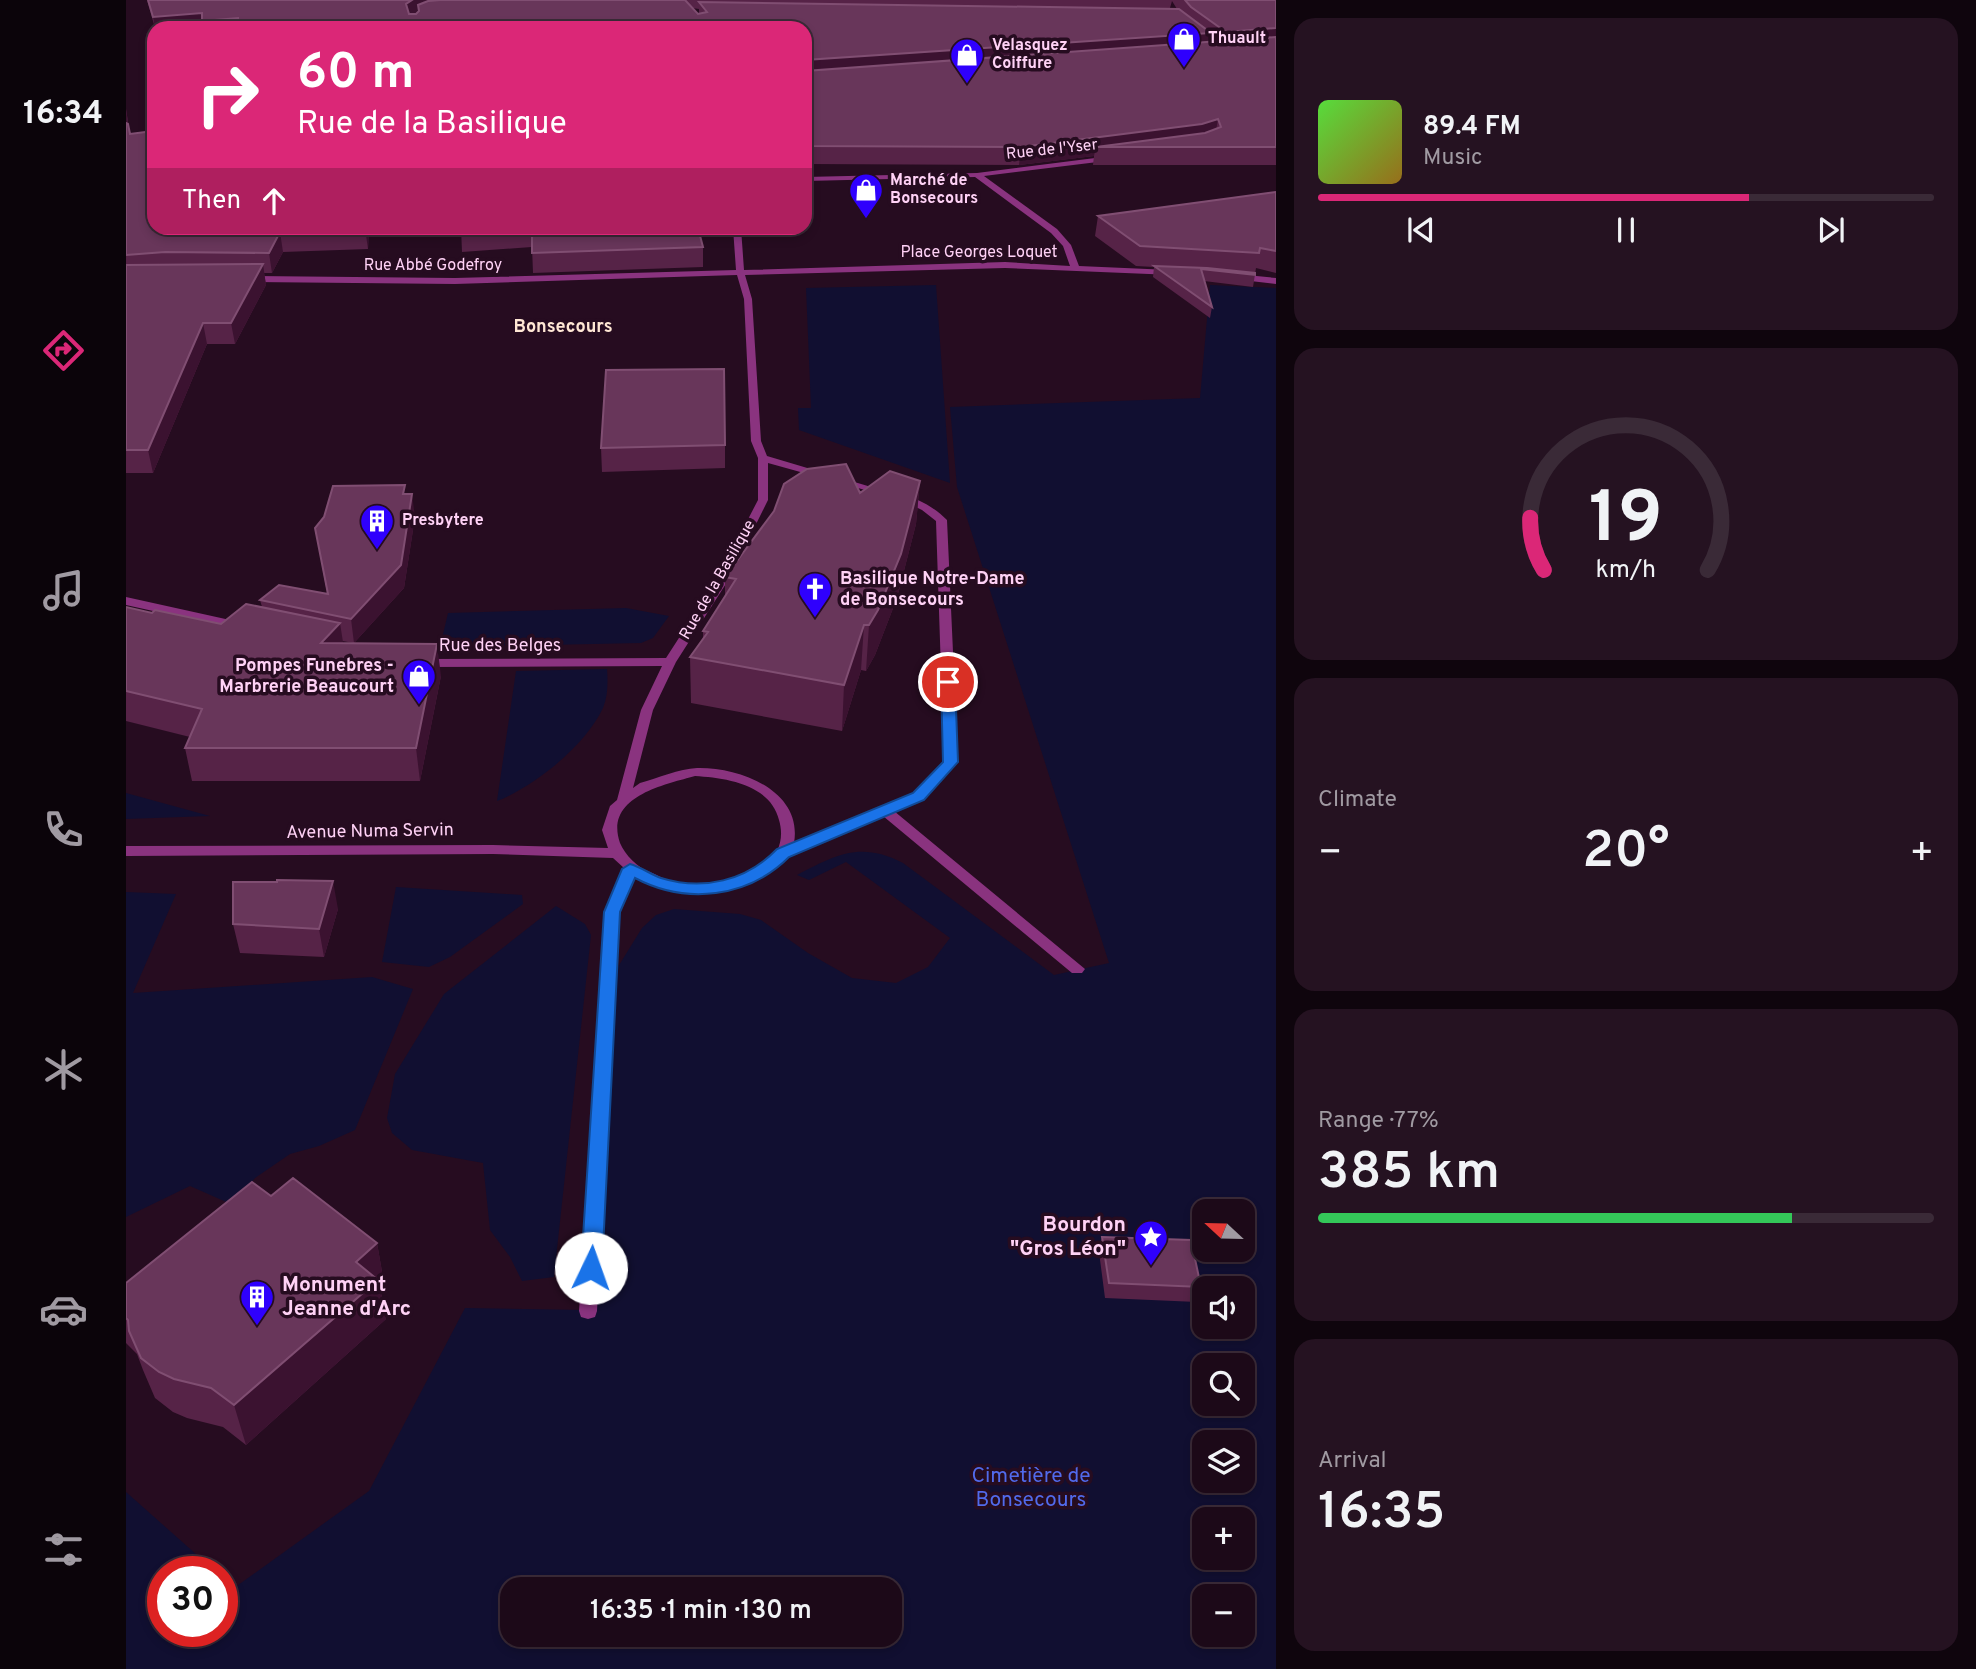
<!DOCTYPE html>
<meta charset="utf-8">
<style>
body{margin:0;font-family:Overpass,sans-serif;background:#251221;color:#f1f3f6;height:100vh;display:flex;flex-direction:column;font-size:26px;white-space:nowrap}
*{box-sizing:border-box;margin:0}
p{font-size:23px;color:#a09aa2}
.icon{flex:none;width:38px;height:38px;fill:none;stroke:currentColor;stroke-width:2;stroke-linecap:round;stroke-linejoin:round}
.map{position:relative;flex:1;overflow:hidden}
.sheet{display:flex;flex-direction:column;gap:18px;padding:18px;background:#0f050d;width:700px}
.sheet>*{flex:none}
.guide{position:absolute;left:21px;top:21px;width:665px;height:214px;border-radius:21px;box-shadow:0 4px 10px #0003,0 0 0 2px #3a2a37;background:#db2777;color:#fff;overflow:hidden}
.needle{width:46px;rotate:292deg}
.controls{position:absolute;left:1066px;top:1199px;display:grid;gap:14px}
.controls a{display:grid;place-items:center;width:63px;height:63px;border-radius:14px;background:#1c0918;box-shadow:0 4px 10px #0003,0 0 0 2px #3a2a37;font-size:35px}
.speed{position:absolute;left:21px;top:1556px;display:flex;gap:14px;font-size:35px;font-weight:700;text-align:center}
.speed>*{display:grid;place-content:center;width:91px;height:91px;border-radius:50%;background:#1c0918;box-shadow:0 4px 10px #0003,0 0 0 2px #3a2a37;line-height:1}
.speed .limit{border:10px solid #d22;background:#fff;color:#111}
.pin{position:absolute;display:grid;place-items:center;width:60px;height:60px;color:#fff;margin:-30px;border:4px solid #fff;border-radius:50%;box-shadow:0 2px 7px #0007}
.me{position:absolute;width:77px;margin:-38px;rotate:3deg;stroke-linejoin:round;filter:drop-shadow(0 0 5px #0008)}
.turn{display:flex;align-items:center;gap:24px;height:147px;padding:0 35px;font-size:32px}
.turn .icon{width:91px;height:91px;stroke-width:2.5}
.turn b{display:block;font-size:49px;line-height:60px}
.then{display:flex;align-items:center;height:66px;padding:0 35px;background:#0003;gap:14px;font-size:26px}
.big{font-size:52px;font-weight:600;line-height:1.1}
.sheet .tile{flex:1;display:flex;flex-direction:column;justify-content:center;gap:10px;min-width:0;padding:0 24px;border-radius:21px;background:#251221}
.sheet .dial{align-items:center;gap:0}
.dial svg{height:182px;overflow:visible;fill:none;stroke:#3a2a37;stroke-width:7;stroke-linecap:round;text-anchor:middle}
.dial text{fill:#f1f3f6;stroke:none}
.song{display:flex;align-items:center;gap:21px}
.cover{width:84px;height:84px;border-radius:10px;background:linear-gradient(135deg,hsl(110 70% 55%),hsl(40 70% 35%))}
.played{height:7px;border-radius:4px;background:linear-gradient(90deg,#db2777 70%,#3a2a37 70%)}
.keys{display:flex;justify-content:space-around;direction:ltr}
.heat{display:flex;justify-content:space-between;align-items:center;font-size:38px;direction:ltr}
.charge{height:10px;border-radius:5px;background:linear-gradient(90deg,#34c759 77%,#3a2a37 0)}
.trip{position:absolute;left:374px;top:1577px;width:402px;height:70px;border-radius:21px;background:#1c0918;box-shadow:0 4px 10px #0003,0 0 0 2px #3a2a37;font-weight:600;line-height:70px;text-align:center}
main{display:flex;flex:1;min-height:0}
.tab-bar{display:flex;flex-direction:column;width:126px;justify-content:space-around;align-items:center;background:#0b040a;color:#a09aa2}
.tab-bar .icon{width:49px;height:49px}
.tab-bar .selected{color:#db2777}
.tab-bar b{font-size:32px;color:#f1f3f6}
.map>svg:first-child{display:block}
</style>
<main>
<nav class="tab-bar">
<b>16:34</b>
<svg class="icon selected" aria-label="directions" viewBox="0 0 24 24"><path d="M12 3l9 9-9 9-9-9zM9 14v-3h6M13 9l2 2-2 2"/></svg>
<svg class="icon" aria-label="music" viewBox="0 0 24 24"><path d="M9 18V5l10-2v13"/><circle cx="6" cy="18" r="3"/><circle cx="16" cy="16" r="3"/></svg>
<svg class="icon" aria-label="phone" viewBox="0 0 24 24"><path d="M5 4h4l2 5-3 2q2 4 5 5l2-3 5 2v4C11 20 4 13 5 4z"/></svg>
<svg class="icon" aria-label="climate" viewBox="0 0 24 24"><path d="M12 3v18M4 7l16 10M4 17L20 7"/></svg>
<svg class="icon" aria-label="car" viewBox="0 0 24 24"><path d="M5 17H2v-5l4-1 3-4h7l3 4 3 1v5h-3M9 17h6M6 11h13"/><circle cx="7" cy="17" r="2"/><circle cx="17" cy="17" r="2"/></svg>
<svg class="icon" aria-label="filters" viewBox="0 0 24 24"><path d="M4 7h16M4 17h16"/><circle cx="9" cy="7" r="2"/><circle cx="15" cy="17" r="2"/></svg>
</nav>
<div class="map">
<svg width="1150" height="1669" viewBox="0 0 1150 1669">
<rect width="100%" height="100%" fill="#260c20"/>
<!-- green -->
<path fill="#110f31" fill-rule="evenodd" d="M810 285 824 483 673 430 672 408H685L680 288Z
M1084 285 1150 288V1669H0V1492L89 1571 37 1572V1631H96V1578L108 1588 243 1491 339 1308 462 1310 482 983 516 928 530 915 548 909 614 914 635 920 682 953 726 978 770 983 802 967 824 938 720 862 683 880 671 875C710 855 734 841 777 863L928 975 983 963 831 487 824 407 1074 398ZM1078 1211H1116V1250H1078ZM1078 1288H1116V1326H1078ZM1078 1365H1116V1404H1078ZM1078 1442H1116V1480H1078ZM1078 1519H1116V1558H1078ZM387 1589H765V1634H387ZM1078 1596H1116V1634H1078Z
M500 608 543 616 527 638 515 643 314 647 322 613Z
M481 669C482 682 482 696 477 708 459 746 409 786 371 801L390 671Z
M0 793 84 816 0 819Z
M270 887 396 895 397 904 324 957 303 967 256 962Z
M0 892 50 894 7 993 246 977 287 989 229 1130 193 1146 164 1154 129 1178 107 1205 64 1186 0 1217Z
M430 906 459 924 465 935 428 1277 396 1281 384 1257 364 1230 357 1163 286 1150 266 1133 261 1118 269 1074 318 994Z"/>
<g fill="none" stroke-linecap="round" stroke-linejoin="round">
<!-- street -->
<path fill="#8a337f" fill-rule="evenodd" d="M985 156H988V160L858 176 931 229 945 245 953 266 1044 270 1047 271V275L879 268 619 275 626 299 635 441 641 456 762 492 757 495 642 463V500L603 579 550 662 527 710 507 788 514 783C532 778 553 769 571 768 614 767 677 791 668 843L788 793 818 761 810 521 796 510 771 498 772 496C789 495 809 508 821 520L832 762 798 799 768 811 959 969 956 973H946L757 816 662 856C637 887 583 899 544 891 532 888 519 882 508 877L493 912 471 1311 469 1317 462 1319 455 1317 453 1311 479 912 498 868 487 858 367 854 0 856V846L367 845 482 848 476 830 484 806 491 800 515 710 536 666 297 667 291 663 297 659 540 658 591 579 632 500V458L625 441 618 299 611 275 329 284 123 282 119 279 123 276 329 278 610 270 607 228H615L618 270 879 262 944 266 937 246 925 233 849 177 679 181V177L851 173ZM569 776C600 778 644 784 653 820 656 830 656 841 651 851 635 879 578 887 549 882 540 880 531 875 524 872 512 868 499 855 494 843 478 797 537 785 569 776Z
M1110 274 1150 278V284L1107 279 1106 277Z
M0 597 113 622 119 626 113 630 0 605Z"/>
</g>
<!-- wall -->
<path fill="#562347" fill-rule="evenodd" d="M21 0H1150V165H967L968 156 893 165 679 164V28H29ZM1046 1 1051 9 1044 8ZM566 8 573 9V14H572Z
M0 109 4 134 243 228 242 249 157 252 146 273H138L140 285 109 344H81L27 473H0Z
M1150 192V273L1130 268 1127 287 1078 281 1086 307 1084 318 1027 277 1028 267 1010 266 969 236 972 216Z
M335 228H572L577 247V267L407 273 406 247 336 252Z
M599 445V468L476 472 475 448Z
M794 481 790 524 771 598 749 655 740 671 735 670 716 731 565 703 564 657 577 639V631L599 597V577Z
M280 494 289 517 278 588 228 643 216 641 217 644 315 676 294 781H66L59 748 64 737 0 721V607L26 613 95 624 136 607 134 600 201 593 189 528Z
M151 882 212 909 198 957 114 953 107 924Z
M145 1196 251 1243 258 1283 254 1287 260 1319 120 1445 97 1427 61 1418 47 1412 29 1398 17 1370 11 1354 0 1343V1283Z
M976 1237 1075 1287 1071 1302 979 1298 973 1252Z"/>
<!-- shaded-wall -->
<path fill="#3b1230" d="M286 0H421L292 5V13L281 20 280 4Z
M76 13 112 18 113 28H29L27 17Z
M1150 28V44L1097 48 1100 32Z
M1085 33 1082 49 679 77V60Z
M0 109 3 131 0 132Z
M1092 119 1089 137 970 147 968 156 893 165 895 147Z
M239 228H243L242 249Z
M154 232 157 252 146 273 143 253Z
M137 264 140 285 109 344 105 323Z
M77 323 81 344 27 473 22 450Z
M794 481 790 524 771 598 749 655 740 671 743 625Z
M286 494 289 517 278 588 228 643 225 619Z
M214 623 219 655 195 643Z
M738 625 735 670 716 731 718 685Z
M311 644 315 676 294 781 290 748Z
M207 881 212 909 198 957 193 929Z
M251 1243 258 1283 254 1287 260 1319 120 1445 108 1405 230 1262Z"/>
<!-- building -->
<path fill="#68365a" stroke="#804e72" stroke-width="2" d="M22 0H286L280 4 283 14H290L293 11 292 5 302 1 314 0H559L572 14 581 12 573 2 1053 9 1085 33 679 60V62V28H112V18L76 21V13L27 17Z
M1059 0H1150V28L1100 32 1065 7Z
M1150 37V147H970L1079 133 1095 127 1092 119 1076 124 895 147 679 146V71Z
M0 123 2 124 4 134 28 131V228H239V229L154 232 143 253 39 252 0 255Z
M1150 192V251L1134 248 1133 253 1014 246 972 216Z
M335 228H397L334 232Z
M406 228H572L577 247 406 253Z
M137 264 105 323H77L22 450H0V265Z
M1028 266 1081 268 1129 273V275L1075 269 1086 307Z
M598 369 599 445 475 448 480 370Z
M720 464 734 493 764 471 794 481 775 554 752 610 743 625H738L718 685 564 657 582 632 577 631 610 579 599 577 648 511 658 484 681 469Z
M279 485 277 494H286L275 565 225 619 134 600 153 585 202 594 189 528 198 517 207 486Z
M120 604 214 623 195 643 311 644 290 748H59L76 709 0 691V607L26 613 29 610 95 624Z
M151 880 207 881 193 929 107 924V882H151Z
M167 1178 251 1243 230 1262 252 1280 108 1405 85 1388 48 1379 33 1372 15 1358 3 1331 2 1320 0 1318V1283L126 1182 145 1196Z
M976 1237 1065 1240 1075 1287 983 1283Z"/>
<!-- route -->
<path fill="#1a73e8" stroke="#114b97" stroke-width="2" d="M822 677 829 682 832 762 798 800 663 857C622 898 560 905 509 878L494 912 476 1268 473 1274 465 1276 458 1274 455 1268 478 912 496 869 504 864C515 867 524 874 535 878 577 891 620 881 651 849L787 793 817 762 815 682Z"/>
<!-- icons -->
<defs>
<g id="shop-pin" transform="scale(1.75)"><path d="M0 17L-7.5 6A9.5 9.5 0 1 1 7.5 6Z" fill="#2f00fd" stroke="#260c20"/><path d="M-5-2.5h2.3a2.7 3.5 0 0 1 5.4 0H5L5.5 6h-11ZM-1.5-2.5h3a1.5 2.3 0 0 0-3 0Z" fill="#fff"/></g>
<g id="building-pin" transform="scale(1.75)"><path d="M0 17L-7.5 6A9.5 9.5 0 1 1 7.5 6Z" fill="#2f00fd" stroke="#260c20"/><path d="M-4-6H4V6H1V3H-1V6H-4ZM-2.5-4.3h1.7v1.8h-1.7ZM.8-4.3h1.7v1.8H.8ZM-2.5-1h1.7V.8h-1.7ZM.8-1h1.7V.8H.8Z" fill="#fff"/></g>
<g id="church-pin" transform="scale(1.75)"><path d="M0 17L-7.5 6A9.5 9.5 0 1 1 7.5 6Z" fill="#2f00fd" stroke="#260c20"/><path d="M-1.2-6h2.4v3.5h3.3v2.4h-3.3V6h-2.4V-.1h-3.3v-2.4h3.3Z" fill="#fff"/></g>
<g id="sight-pin" transform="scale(1.75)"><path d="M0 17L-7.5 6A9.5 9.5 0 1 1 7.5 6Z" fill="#2f00fd" stroke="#260c20"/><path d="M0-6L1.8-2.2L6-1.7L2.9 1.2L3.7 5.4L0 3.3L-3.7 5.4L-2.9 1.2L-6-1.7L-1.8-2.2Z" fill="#fff"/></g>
</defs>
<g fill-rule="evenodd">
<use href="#shop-pin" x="1058" y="39"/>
<use href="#shop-pin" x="841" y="55"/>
<use href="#shop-pin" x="740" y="190"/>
<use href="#building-pin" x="251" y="521"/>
<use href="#church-pin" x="689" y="589"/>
<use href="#shop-pin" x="293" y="676"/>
<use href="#sight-pin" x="1025" y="1237"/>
<use href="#building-pin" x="131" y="1297"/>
</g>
<g text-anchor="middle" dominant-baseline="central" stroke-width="7" stroke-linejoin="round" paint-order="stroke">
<!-- far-poi labels -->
<g font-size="16" font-weight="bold" fill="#ffd2f6" stroke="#260c20" text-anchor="start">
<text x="1082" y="39">Thuault</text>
<text x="866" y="46">Velasquez<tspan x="866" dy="18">Coiffure</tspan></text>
<text x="764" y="181">Marché de<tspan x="764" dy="18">Bonsecours</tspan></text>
<text x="276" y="521">Presbytere</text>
</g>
<!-- far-street labels -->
<g font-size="16" fill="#ffd2f6" stroke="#260c20">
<text transform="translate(926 150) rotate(-6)">Rue de l'Yser</text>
<text x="853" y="253">Place Georges Loquet</text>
<text x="307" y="266">Rue Abbé Godefroy</text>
<text transform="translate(592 580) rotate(-60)">Rue de la Basilique</text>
</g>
<!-- far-quarter labels -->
<g font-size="18" font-weight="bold" fill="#ffe7d4" stroke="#260c20">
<text x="437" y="327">Bonsecours</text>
</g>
<!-- poi labels -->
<g font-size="18" font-weight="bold" fill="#ffd2f6" stroke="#260c20" text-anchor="start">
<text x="714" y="579">Basilique Notre-Dame<tspan x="714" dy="21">de Bonsecours</tspan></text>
<text x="268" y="666" text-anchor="end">Pompes Funebres -<tspan x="268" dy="21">Marbrerie Beaucourt</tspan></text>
</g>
<!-- street labels -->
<g font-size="18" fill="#ffd2f6" stroke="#260c20">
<text x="374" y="646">Rue des Belges</text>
<text transform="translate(244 832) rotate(-1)">Avenue Numa Servin</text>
</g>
<!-- near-poi labels -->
<g font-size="21" font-weight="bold" fill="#ffd2f6" stroke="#260c20" text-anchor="end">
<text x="1000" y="1225">Bourdon<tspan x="1000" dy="24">"Gros Léon"</tspan></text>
<text x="156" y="1285" text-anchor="start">Monument<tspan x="156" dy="24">Jeanne d'Arc</tspan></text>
</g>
<!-- near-park labels -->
<g font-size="21" fill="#516aeb" stroke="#260c20">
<text x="905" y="1476">Cimetière de<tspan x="905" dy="24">Bonsecours</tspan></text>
</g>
</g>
</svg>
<div class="controls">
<a><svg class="needle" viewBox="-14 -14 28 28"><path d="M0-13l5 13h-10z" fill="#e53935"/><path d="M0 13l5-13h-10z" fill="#a09aa2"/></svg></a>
<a><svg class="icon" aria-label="sound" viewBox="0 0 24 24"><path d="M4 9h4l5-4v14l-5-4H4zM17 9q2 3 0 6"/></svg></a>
<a><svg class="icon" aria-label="search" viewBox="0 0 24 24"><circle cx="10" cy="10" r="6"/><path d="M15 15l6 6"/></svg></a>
<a><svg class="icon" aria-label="layers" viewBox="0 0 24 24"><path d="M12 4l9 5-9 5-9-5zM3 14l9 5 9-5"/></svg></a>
<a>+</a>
<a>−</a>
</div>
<div class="speed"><div class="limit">30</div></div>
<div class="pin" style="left:822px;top:682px;background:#d93025"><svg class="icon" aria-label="arrive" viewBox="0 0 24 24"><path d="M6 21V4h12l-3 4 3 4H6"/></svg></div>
<svg class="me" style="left:465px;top:1268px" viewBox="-20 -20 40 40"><circle r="19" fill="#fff"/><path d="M0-13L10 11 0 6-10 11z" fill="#1a73e8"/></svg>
<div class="trip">16:35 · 1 min · 130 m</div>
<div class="guide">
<div class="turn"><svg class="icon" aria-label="right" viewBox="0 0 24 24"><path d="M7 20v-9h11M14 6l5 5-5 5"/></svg><div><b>60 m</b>Rue de la Basilique</div></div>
<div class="then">Then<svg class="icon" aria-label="ahead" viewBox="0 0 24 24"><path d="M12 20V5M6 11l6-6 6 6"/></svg></div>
</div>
</div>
<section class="sheet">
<div class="tile">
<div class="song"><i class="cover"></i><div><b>89.4 FM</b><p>Music</p></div></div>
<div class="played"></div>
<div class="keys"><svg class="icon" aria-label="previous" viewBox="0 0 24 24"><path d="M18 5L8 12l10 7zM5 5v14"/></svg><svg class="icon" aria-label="pause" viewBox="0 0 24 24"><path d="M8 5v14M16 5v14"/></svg><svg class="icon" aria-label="next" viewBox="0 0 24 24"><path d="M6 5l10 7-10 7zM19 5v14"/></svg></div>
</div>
<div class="tile dial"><svg viewBox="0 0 100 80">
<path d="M14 69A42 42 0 1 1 86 69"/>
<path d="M14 69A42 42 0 0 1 8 46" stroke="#db2777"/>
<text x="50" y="56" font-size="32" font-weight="700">19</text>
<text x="50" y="72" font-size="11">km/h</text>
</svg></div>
<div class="tile"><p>Climate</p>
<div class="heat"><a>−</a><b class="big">20°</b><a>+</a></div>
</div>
<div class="tile"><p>Range · 77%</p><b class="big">385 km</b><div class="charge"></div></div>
<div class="tile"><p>Arrival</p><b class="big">16:35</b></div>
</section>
</main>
